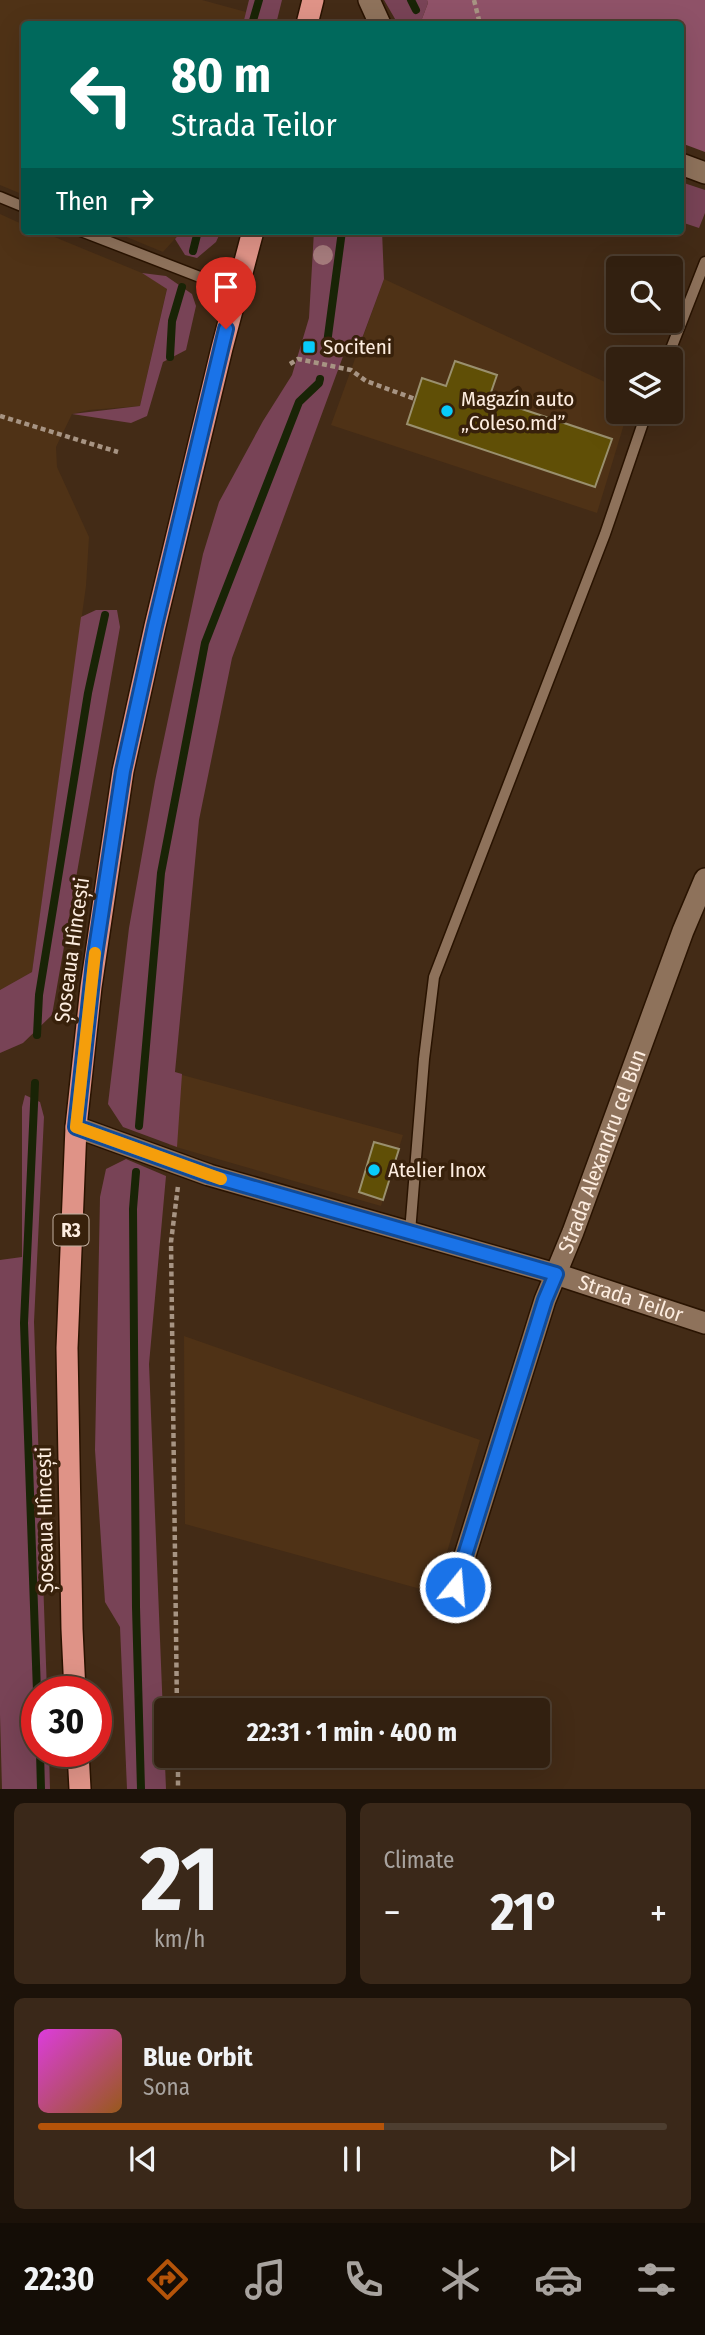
<!DOCTYPE html>
<meta charset="utf-8">
<style>
body{margin:0;font-family:"Fira Sans Condensed",sans-serif;background:#3a2819;color:#f1f3f6;height:100vh;display:flex;flex-direction:column;font-size:26px;white-space:nowrap}
*{box-sizing:border-box;margin:0}
p{font-size:23px;color:#a8a39f}
.icon{flex:none;width:38px;height:38px;fill:none;stroke:currentColor;stroke-width:2;stroke-linecap:round;stroke-linejoin:round}
.map{position:relative;height:1789px;overflow:hidden}
.sheet{display:flex;flex-direction:column;gap:14px;padding:14px;background:#1c1209;flex:1}
.sheet>*{flex:none}
.guide{position:absolute;left:21px;top:21px;width:663px;height:214px;border-radius:7px;box-shadow:0 7px 28px #0002,0 0 0 2px #4d3e30;background:#00695c;color:#fff;overflow:hidden}
.buttons{position:absolute;left:606px;top:256px;display:grid;gap:14px}
.buttons a{display:grid;place-items:center;width:77px;height:77px;border-radius:7px;background:#322010;box-shadow:0 7px 28px #0002,0 0 0 2px #4d3e30;font-size:35px}
.speed{position:absolute;left:21px;top:1676px;display:flex;gap:14px;font-size:35px;font-weight:700;text-align:center}
.speed>*{display:grid;place-content:center;width:91px;height:91px;border-radius:50%;background:#322010;box-shadow:0 7px 28px #0002,0 0 0 2px #4d3e30;line-height:1}
.speed .limit{border:10px solid #d22;background:#fff;color:#111}
.pin{position:absolute;display:grid;place-items:center;width:60px;height:60px;color:#fff;margin:-72px -30px;border-radius:50% 50% 50% 0;rotate:-45deg;box-shadow:0 0 7px #0007}
.pin .icon{rotate:45deg}
.me{position:absolute;width:77px;margin:-38px;rotate:17deg;stroke-linejoin:round;filter:drop-shadow(0 0 5px #0008)}
.turn{display:flex;align-items:center;gap:24px;height:147px;padding:0 35px;font-size:32px}
.turn .icon{width:91px;height:91px;stroke-width:2.5}
.turn b{display:block;font-size:49px;line-height:60px}
.then{display:flex;align-items:center;height:66px;padding:0 35px;background:#0003;gap:14px;font-size:26px}
.big{font-size:52px;font-weight:700;line-height:1.1}
.sheet .tile{flex:1;display:flex;flex-direction:column;justify-content:center;gap:10px;min-width:0;padding:0 24px;border-radius:10px;background:#3a2819}
.sheet .dial{align-items:center;gap:0}
.dial b{font-size:91px;line-height:1}
.song{display:flex;align-items:center;gap:21px}
.cover{width:84px;height:84px;border-radius:10px;background:linear-gradient(135deg,hsl(300 70% 55%),hsl(30 70% 35%))}
.played{height:7px;border-radius:4px;background:linear-gradient(90deg,#b45309 55%,#4d3e30 55%)}
.keys{display:flex;justify-content:space-around;direction:ltr}
.heat{display:flex;justify-content:space-between;align-items:center;font-size:38px;direction:ltr}
.sheet .tiles{flex:1;display:grid;gap:14px;grid-template-columns:1fr 1fr}
.tile:last-child{grid-column:span 2}
.trip{position:absolute;left:154px;top:1698px;width:396px;height:70px;border-radius:7px;background:#322010;box-shadow:0 7px 28px #0002,0 0 0 2px #4d3e30;font-weight:700;line-height:70px;text-align:center}
.menu{display:flex;height:112px;justify-content:space-around;align-items:center;background:#140d06;color:#a8a39f}
.menu .icon{width:49px;height:49px}
.menu .current{color:#b45309}
.menu b{font-size:32px;color:#f1f3f6}
.map>svg:first-child{display:block}
</style>
<div class="map">
<svg width="705" height="1789" viewBox="0 0 705 1789">
<rect width="100%" height="100%" fill="#432b16"/>
<!-- built -->
<path fill="#4f3216" d="M0 0H202L246 12 243 24H24V195L0 185Z
M0 214 24 225V231H40L142 273 167 288 140 406 89 410 72 414 56 447 57 467 89 537 86 586 32 972 0 990Z
M112 231H182L163 252Z
M384 279 618 388V411H628L597 513 331 425Z
M175 1073 403 1135 381 1206 169 1145Z
M184 1336 480 1440 435 1593 185 1524Z"/>
<!-- green -->
<path fill="#784356" d="M249 0H282L276 24H243Z
M384 0H427L428 3 420 24H398Z
M681 182 705 190V213L699 228 681 222Z
M182 231H221L216 242 197 258 185 255 175 239Z
M314 231H382L384 279 357 352 345 351 232 658 199 820 175 1072 182 1074 177 1147 123 1127 108 1104 129 928 155 781 203 554 219 502 263 421 292 375 309 318Z
M142 273 166 276 192 294 196 306 186 350 163 362 147 416 131 423 72 414 140 406 167 289Z
M96 610H117L120 627 52 1015 23 1043 0 1053V990L32 972 81 617Z
M25 1095 40 1102 44 1117 34 1322 47 1692H37V1752H49L50 1789H2L0 1715V1260L22 1257V1107Z
M126 1159 166 1176 149 1364 166 1789H127L120 1627 105 1602 95 1450 100 1197 106 1169Z"/>
<!-- forest -->
<path fill="#8f5268" d="M427 0H705V152L681 143V24H420L428 3Z"/>
<g fill="none" stroke-linecap="round" stroke-linejoin="round">
<!-- stream -->
<path stroke="#192406" stroke-width="8" d="M411 0 416 10
M252 24 259 0
M193 251 198 231
M326 351 342 231
M170 357 172 321 182 287
M37 1035 39 995 88 693 105 615
M35 1083 24 1323 37 1692
M139 1126 161 873 205 643 299 402 319 383 320 379
M136 1172 133 1209 136 1607 141 1789
M40 1752 41 1789"/>
</g>
<!-- building -->
<path fill="#604f06" stroke="#9a906e" stroke-width="2" d="M455 361 497 375 489 398 612 439 595 487 407 424 422 378 446 386Z
M374 1142 399 1149 383 1200 359 1192Z"/>
<g fill="none" stroke-linecap="round" stroke-linejoin="round">
<!-- lane casing -->
<g stroke="#291300" stroke-width="13">
<path id="lane" d="M0 197 24 207
M81 231 236 291
M667 359 705 262
M410 1232 424 1059 434 977 605 534 647 411"/>
</g>
<!-- street casing -->
<g stroke="#291300" stroke-width="24">
<g id="street">
<path id="s1" d="M76 1127 209 1175 556 1274 705 1323"/>
<path id="s2" d="M455 1587 545 1300 573 1232 683 931 705 879"/>
</g>
</g>
<!-- secondary casing -->
<g stroke="#291300" stroke-width="24">
<path id="secondary" d="M369 0 380 24
M681 164 705 173"/>
</g>
<!-- highway casing -->
<g stroke="#291300" stroke-width="24">
<path id="highway" d="M307 24 313 0
M75 1692 72 1629 67 1348 76 1127 91 987 123 771 155 626 222 348 253 231
M78 1752 80 1789"/>
</g>
<!-- path -->
<path stroke="#a79483" stroke-width="4.5" stroke-dasharray="5 3.5" stroke-linecap="butt" d="M474 0 480 24
M290 364 298 359 351 370 366 381 415 399
M0 416 118 452
M177 1710 171 1242 178 1186
M178 1755V1789"/>
<!-- lane -->
<use href="#lane" stroke="#8e725b" stroke-width="10"/>
<!-- street -->
<use href="#street" stroke="#8e725b" stroke-width="21"/>
<!-- secondary -->
<use href="#secondary" stroke="#8e725b" stroke-width="21"/>
<!-- highway -->
<use href="#highway" stroke="#df9387" stroke-width="21"/>
</g>
<!-- trees -->
<circle fill="#a57b7c" cx="323" cy="255" r="10"/>
<g fill="none" stroke-linecap="round" stroke-linejoin="round">
<!-- route casing -->
<g stroke="#114b97" stroke-width="18">
<path id="route" d="M226 329 155 626 123 771 94 962 76 1127 209 1175 556 1274 545 1300 455 1587"/>
</g>
<!-- route -->
<use href="#route" stroke="#1a73e8" stroke-width="12"/>
<!-- slow -->
<path stroke="#f59e0b" stroke-width="12" d="M95 953 76 1127 221 1179"/>
</g>
<!-- markers -->
<g fill="#08cbfa" stroke="#38210b" stroke-width="2.5">
<rect x="302" y="340" width="14" height="14" rx="3.5"/>
<circle cx="447" cy="411" r="7"/>
<circle cx="374" cy="1170" r="7"/>
</g>
<g text-anchor="middle" dominant-baseline="central" stroke-width="7" stroke-linejoin="round" paint-order="stroke">
<!-- shield labels -->
<rect fill="#38210b" stroke="#c2b0a0" stroke-width="2" x="53.5" y="1214.5" width="35" height="31" rx="5"/>
<g font-size="19" font-weight="bold" fill="#fdede0">
<text x="71" y="1230">R3</text>
</g>
<!-- poi labels -->
<g font-size="21" fill="#fdede0" stroke="#38210b" text-anchor="start">
<text x="323" y="347">Sociteni</text>
<text x="461" y="399">Magazín auto<tspan x="461" dy="24">„Coleso.md”</tspan></text>
<text x="388" y="1170">Atelier Inox</text>
</g>
<!-- street labels -->
<g font-size="21" fill="#fdede0" stroke="#38210b">
<text transform="translate(72 950) rotate(-82)">Șoseaua Hîncești</text>
<text stroke="none"><textPath href="#s2" startOffset="460">Strada Alexandru cel Bun</textPath></text>
<text stroke="none"><textPath href="#s1" startOffset="581">Strada Teilor</textPath></text>
<text transform="translate(45 1520) rotate(-91)">Șoseaua Hîncești</text>
</g>
</g>
</svg>
<div class="buttons">
<a><svg class="icon" aria-label="search" viewBox="0 0 24 24"><circle cx="10" cy="10" r="6"/><path d="M15 15l6 6"/></svg></a>
<a><svg class="icon" aria-label="layers" viewBox="0 0 24 24"><path d="M12 4l9 5-9 5-9-5zM3 14l9 5 9-5"/></svg></a>
</div>
<div class="speed"><div class="limit">30</div></div>
<div class="pin" style="left:226px;top:329px;background:#d93025"><svg class="icon" aria-label="arrive" viewBox="0 0 24 24"><path d="M6 21V4h12l-3 4 3 4H6"/></svg></div>
<svg class="me" style="left:455px;top:1587px" viewBox="-20 -20 40 40"><circle r="17" fill="#1a73e8" stroke="#fff" stroke-width="3"/><path d="M0-11L8 9 0 5-8 9z" fill="#fff"/></svg>
<div class="trip">22:31 · 1 min · 400 m</div>
<div class="guide">
<div class="turn"><svg class="icon" aria-label="left" viewBox="0 0 24 24"><path d="M17 20v-9H6M10 6l-5 5 5 5"/></svg><div><b>80 m</b>Strada Teilor</div></div>
<div class="then">Then<svg class="icon" aria-label="right" viewBox="0 0 24 24"><path d="M7 20v-9h11M14 6l5 5-5 5"/></svg></div>
</div>
</div>
<section class="sheet">
<div class="tiles">
<div class="tile dial"><b>21</b><p>km/h</p></div>
<div class="tile"><p>Climate</p>
<div class="heat"><a>−</a><b class="big">21°</b><a>+</a></div>
</div>
<div class="tile">
<div class="song"><i class="cover"></i><div><b>Blue Orbit</b><p>Sona</p></div></div>
<div class="played"></div>
<div class="keys"><svg class="icon" aria-label="previous" viewBox="0 0 24 24"><path d="M18 5L8 12l10 7zM5 5v14"/></svg><svg class="icon" aria-label="pause" viewBox="0 0 24 24"><path d="M8 5v14M16 5v14"/></svg><svg class="icon" aria-label="next" viewBox="0 0 24 24"><path d="M6 5l10 7-10 7zM19 5v14"/></svg></div>
</div>
</div>
</section>
<nav class="menu">
<b>22:30</b>
<svg class="icon current" aria-label="directions" viewBox="0 0 24 24"><path d="M12 3l9 9-9 9-9-9zM9 14v-3h6M13 9l2 2-2 2"/></svg>
<svg class="icon" aria-label="music" viewBox="0 0 24 24"><path d="M9 18V5l10-2v13"/><circle cx="6" cy="18" r="3"/><circle cx="16" cy="16" r="3"/></svg>
<svg class="icon" aria-label="phone" viewBox="0 0 24 24"><path d="M5 4h4l2 5-3 2q2 4 5 5l2-3 5 2v4C11 20 4 13 5 4z"/></svg>
<svg class="icon" aria-label="climate" viewBox="0 0 24 24"><path d="M12 3v18M4 7l16 10M4 17L20 7"/></svg>
<svg class="icon" aria-label="car" viewBox="0 0 24 24"><path d="M5 17H2v-5l4-1 3-4h7l3 4 3 1v5h-3M9 17h6M6 11h13"/><circle cx="7" cy="17" r="2"/><circle cx="17" cy="17" r="2"/></svg>
<svg class="icon" aria-label="filters" viewBox="0 0 24 24"><path d="M4 7h16M4 17h16"/><circle cx="9" cy="7" r="2"/><circle cx="15" cy="17" r="2"/></svg>
</nav>
